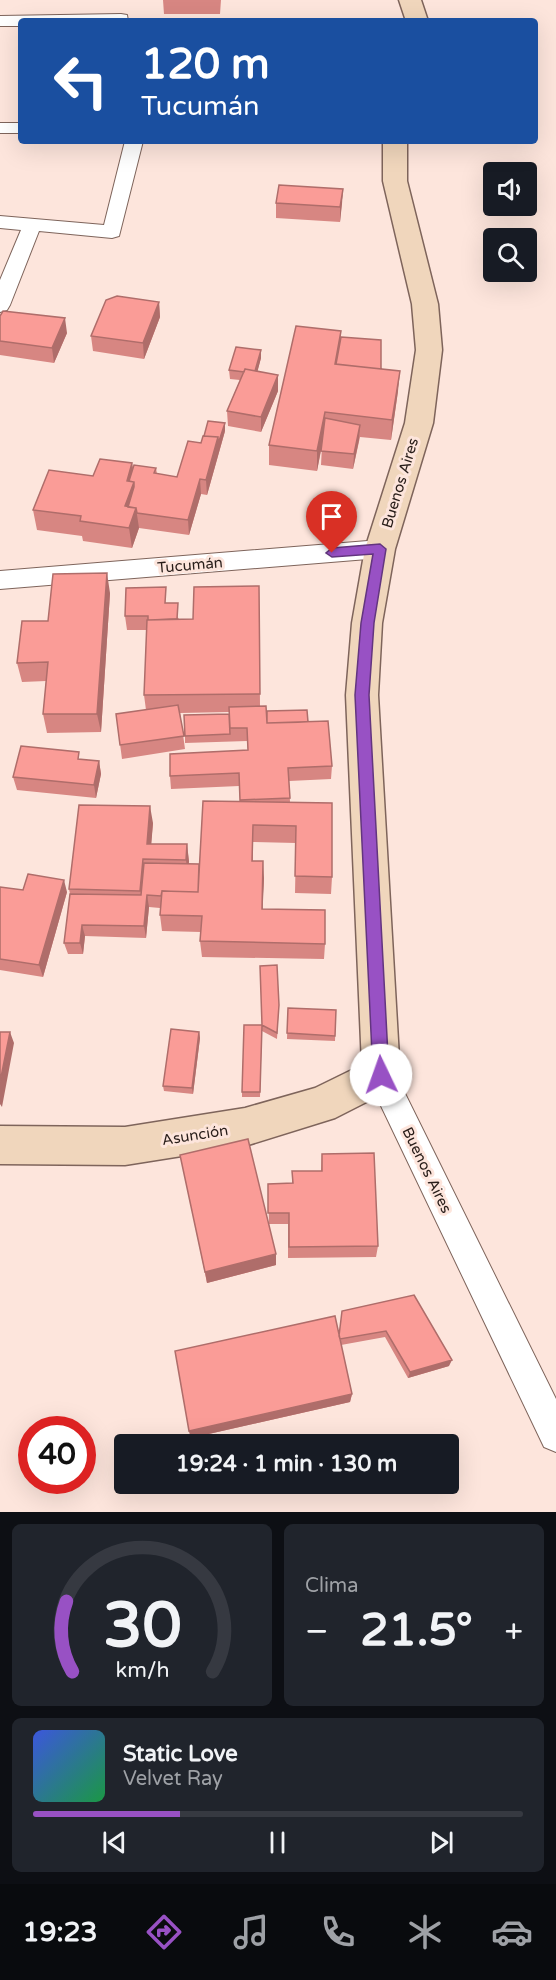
<!DOCTYPE html>
<html lang="es">
<meta charset="utf-8">
<style>
body{margin:0;font-family:"Varela Round",sans-serif;background:#20242c;color:#f1f3f6;height:100vh;display:flex;flex-direction:column;font-size:22px;white-space:nowrap}
*{box-sizing:border-box;margin:0}
p{font-size:20px;color:#9ea1a6}
.icon{flex:none;width:33px;height:33px;fill:none;stroke:currentColor;stroke-width:2;stroke-linecap:round;stroke-linejoin:round}
.map{position:relative;height:1512px;overflow:hidden}
.drawer{display:flex;flex-direction:column;gap:12px;padding:12px;background:#0d0f14;flex:1}
.drawer>*{flex:none}
.guide{position:absolute;left:18px;top:18px;width:520px;height:126px;border-radius:6px;box-shadow:0 6px 24px #0002;background:#1a4fa0;color:#fff;overflow:hidden}
.fabs{position:absolute;left:483px;top:162px;display:grid;gap:12px}
.fabs a{display:grid;place-items:center;width:54px;height:54px;border-radius:6px;background:#171b24;box-shadow:0 6px 24px #0002;font-size:30px}
.speed{position:absolute;left:18px;top:1416px;display:flex;gap:12px;font-size:30px;font-weight:700;text-align:center}
.speed>*{display:grid;place-content:center;width:78px;height:78px;border-radius:50%;background:#171b24;box-shadow:0 6px 24px #0002;line-height:1}
.speed .limit{border:9px solid #d22;background:#fff;color:#111}
.pin{position:absolute;display:grid;place-items:center;width:51px;height:51px;color:#fff;margin:-62px -26px;border-radius:50% 50% 50% 0;rotate:-45deg;box-shadow:0 0 6px #0007}
.pin .icon{rotate:45deg}
.me{position:absolute;width:66px;margin:-33px;rotate:357deg;stroke-linejoin:round;filter:drop-shadow(0 0 4px #0008)}
.turn{display:flex;align-items:center;gap:21px;height:126px;padding:0 24px;font-size:27px}
.turn .icon{width:78px;height:78px;stroke-width:2.5}
.turn b{display:block;font-size:42px;line-height:51px}
.big{font-size:45px;font-weight:800;line-height:1.1}
.drawer .tile{flex:1;display:flex;flex-direction:column;justify-content:center;gap:9px;min-width:0;padding:0 21px;border-radius:9px;background:#20242c}
.drawer .dial{align-items:center;gap:0}
.dial svg{height:156px;overflow:visible;fill:none;stroke:#363941;stroke-width:7;stroke-linecap:round;text-anchor:middle}
.dial text{fill:#f1f3f6;stroke:none}
.song{display:flex;align-items:center;gap:18px}
.cover{width:72px;height:72px;border-radius:9px;background:linear-gradient(135deg,hsl(230 70% 55%),hsl(140 70% 35%))}
.played{height:6px;border-radius:3px;background:linear-gradient(90deg,#9851c4 30%,#363941 30%)}
.keys{display:flex;justify-content:space-around;direction:ltr}
.heat{display:flex;justify-content:space-between;align-items:center;font-size:33px;direction:ltr}
.drawer .tiles{flex:1;display:grid;gap:12px;grid-template-columns:1fr 1fr}
.tile:last-child{grid-column:span 2}
.trip{position:absolute;left:114px;top:1434px;width:345px;height:60px;border-radius:6px;background:#171b24;box-shadow:0 6px 24px #0002;font-weight:800;line-height:60px;text-align:center}
.menu{display:flex;height:96px;justify-content:space-around;align-items:center;background:#090b0e;color:#9ea1a6}
.menu .icon{width:42px;height:42px}
.menu .on{color:#9851c4}
.menu b{font-size:27px;color:#f1f3f6}
.map>svg:first-child{display:block}
</style>
<div class="map">
<svg width="556" height="1512" viewBox="0 0 556 1512">
<rect width="100%" height="100%" fill="#fde5dc"/>
<g fill="none" stroke-linecap="round" stroke-linejoin="round">
<!-- street casing -->
<g stroke="#7e645b" stroke-width="2">
<path id="street" d="M121 14 127 15 128 21H21V26H0V16Z
M0 123H21V133H0Z
M125 141H143L119 236 112 238 39 231 10 305 7 310 0 312V280L21 230 0 228V216L104 225Z
M380 540 388 543 391 549 388 555 380 558 0 589V571Z
M381 1061 391 1065 556 1399V1452L544 1447 371 1085 366 1075 371 1065Z"/>
</g>
<!-- secondary casing -->
<g stroke="#7e645b" stroke-width="3">
<path id="secondary" d="M399 0H421L428 21H406Z
M383 141H407V181L438 304 442 350 433 423 395 549 382 623 378 695 400 1075 394 1088 335 1118 245 1146 125 1165 0 1164V1126L125 1127 245 1108 315 1088 362 1065 346 695 352 623 365 549 405 423 416 350 412 304 383 181Z"/>
</g>
<!-- street -->
<use href="#street" fill="#fff" fill-rule="evenodd"/>
<!-- secondary -->
<use href="#secondary" fill="#f0d6bc" fill-rule="evenodd"/>
</g>
<!-- wall -->
<path fill="#d78682" d="M163 0H221L220 14H164Z
M343 189 340 222 276 218V203Z
M159 302 160 317 144 359 93 351 91 336Z
M0 316 67 333 54 363 0 355Z
M341 331V337L381 369 398 391 391 440 360 437 353 469 321 465 322 446 317 471 269 465V445Z
M261 350V358L257 372 278 391 261 432 228 426 227 411 240 380 230 379 229 370Z
M225 431 207 495 201 494 189 535 139 528 132 548 83 541 82 536 37 530 33 510 93 476 132 463 133 468H156L157 474 177 477 201 443Z
M259 586 260 706 267 711 308 722 332 766 331 779 289 781 290 802 332 877 331 894 295 893 296 843 253 842V861L264 878 262 909 325 944 324 959 202 957 200 941 201 932 162 931 160 915V908L149 907 146 938 85 936 83 954H68L64 943 70 894 69 889 153 823 151 844H187L189 864H199L240 801 239 786 171 789 170 776 248 750 247 741 185 743V736L229 714V712L180 713 185 749 122 759 116 714 146 710 144 695 147 630H127L125 616 167 603 179 619H193Z
M110 593 101 732 47 733 43 714 46 681 22 682 17 663Z
M81 760 99 761 101 774 96 798 17 790 13 777Z
M0 887 23 890 67 892 43 977 0 970Z
M279 1005 277 1039 262 1031 260 1097H242V1092L262 1025Z
M288 1008 336 1010 335 1041 287 1039Z
M199 1032 200 1038 193 1094 164 1091 163 1086Z
M322 1154 378 1246 376 1257 288 1258V1224H269L276 1265 207 1283 183 1168 269 1223 268 1184 292 1183V1171H321Z
M414 1295 449 1366 408 1378 385 1337 341 1345 352 1394 350 1402 191 1438 189 1431 339 1334Z"/>
<!-- shaded-wall -->
<path fill="#af6d6a" d="M343 189 342 204 340 222V207Z
M159 302 160 317 144 359 143 343Z
M65 318 67 333 54 363 52 348Z
M261 350V358L255 381V373Z
M400 371 398 391 391 440 392 420Z
M278 375V391L261 432V417Z
M325 412 324 433 317 471V451Z
M225 423V431L207 495 206 480 218 437Z
M360 425 359 440 353 469 354 454Z
M132 463 135 483 132 512 125 506 127 481Z
M200 479 201 494 189 535 188 520Z
M136 508 139 528 132 548 129 528Z
M107 573 110 593 101 732 97 714Z
M99 761 101 774 96 798 94 785Z
M150 806 153 823 150 860 147 844Z
M187 844 189 861 188 876 186 860Z
M263 861 264 878 262 925V909Z
M64 880 67 892 43 977 39 965Z
M147 895 149 907 146 938 144 926Z
M82 925 85 936 83 954 80 943Z
M10 1032 14 1043 2 1107 0 1104V1082Z
M199 1032 200 1038 193 1094 192 1088Z
M276 1254V1265L207 1283 205 1272Z
M452 1360 449 1366 408 1378 410 1372Z
M352 1394 350 1402 191 1438 189 1431Z"/>
<!-- building -->
<path fill="#fa9c97" stroke="#af6d6a" stroke-width="1.5" d="M279 185 343 189 340 207 276 203Z
M117 296 159 302 143 343 91 336 106 300Z
M3 311 65 318 52 348 0 341V316Z
M296 326 341 331 335 364 400 371 392 420 325 412 317 451 269 445Z
M341 337 381 340V369L336 364Z
M236 347 261 350 255 371 245 369 244 372 229 370Z
M245 369 278 375 261 417 227 411Z
M325 418 360 425 354 454 321 451Z
M208 421 225 423 218 444V437L204 436Z
M203 436 218 437 206 480 200 479 188 520 137 513 136 508 128 507 134 487V482L129 481 134 465 156 468 154 473 177 477 188 441 201 443Z
M100 459 132 463 127 481 134 482 125 506 136 508 129 528 80 521 81 516 33 510 49 470 93 476Z
M107 573 97 714H43L48 662 17 663 22 621H48L53 574Z
M259 586 260 694 144 695 147 620 193 619 194 587Z
M166 587 165 603H178L177 619 148 620V616H125L126 588Z
M178 705 184 736 120 745 116 714Z
M266 706 267 723 328 721 332 766 288 768 290 798 240 800 239 773 170 776V754L248 750 247 728H230L229 707Z
M307 710 308 722 267 723V711Z
M229 714 230 734 185 736 184 715Z
M21 746 79 752 78 759 99 761 94 785 13 777Z
M203 801 332 803V877L295 876 296 826 253 825 252 861H263L262 909 325 910V944L200 941 202 916 160 915 162 891 198 892Z
M79 805 150 806 147 844H187L186 860 143 859 140 891 69 889Z
M144 863 199 864 198 892 162 891 161 896 147 895 144 926 82 925 80 943H64L70 894 141 895Z
M28 874 64 880 39 965 0 959V887L23 890Z
M277 965 279 1005 277 1033 262 1025 260 1092H242L244 1025H262L260 966Z
M288 1008 336 1010 335 1036 287 1033Z
M171 1029 199 1032 192 1088 163 1086Z
M0 1032H10L0 1082Z
M248 1139 276 1254 205 1272 180 1155Z
M374 1153 378 1246 289 1247V1213H268V1184L293 1183 292 1171H322V1154Z
M414 1295 452 1360 410 1372 386 1331 340 1339 339 1336 342 1311Z
M335 1316 352 1394 189 1431 175 1351Z"/>
<!-- route -->
<path fill="#9851c4" stroke="#63357f" stroke-width="1.5" d="M380 544 386 549 374 623 369 695 389 1075 387 1081 381 1083 376 1081 373 1075 355 695 361 623 373 554 332 557 326 553 332 548Z"/>
<g text-anchor="middle" dominant-baseline="central" stroke-width="6" stroke-linejoin="round" paint-order="stroke">
<!-- street labels -->
<g font-size="15" fill="#281d19" stroke="#fde5dc">
<text transform="translate(400 483) rotate(-73)">Buenos Aires</text>
<text transform="translate(190 565) rotate(-5)">Tucumán</text>
<text transform="translate(195 1135) rotate(-9)">Asunción</text>
<text transform="translate(427 1170) rotate(64)">Buenos Aires</text>
</g>
</g>
</svg>
<div class="fabs">
<a><svg class="icon" aria-label="sound" viewBox="0 0 24 24"><path d="M4 9h4l5-4v14l-5-4H4zM17 9q2 3 0 6"/></svg></a>
<a><svg class="icon" aria-label="search" viewBox="0 0 24 24"><circle cx="10" cy="10" r="6"/><path d="M15 15l6 6"/></svg></a>
</div>
<div class="speed"><div class="limit">40</div></div>
<div class="pin" style="left:332px;top:553px;background:#d93025"><svg class="icon" aria-label="arrive" viewBox="0 0 24 24"><path d="M6 21V4h12l-3 4 3 4H6"/></svg></div>
<svg class="me" style="left:381px;top:1075px" viewBox="-20 -20 40 40"><circle r="19" fill="#fff"/><path d="M0-13L10 11 0 6-10 11z" fill="#9851c4"/></svg>
<div class="trip">19:24 · 1 min · 130 m</div>
<div class="guide">
<div class="turn"><svg class="icon" aria-label="left" viewBox="0 0 24 24"><path d="M17 20v-9H6M10 6l-5 5 5 5"/></svg><div><b>120 m</b>Tucumán</div></div>
</div>
</div>
<section class="drawer">
<div class="tiles">
<div class="tile dial"><svg viewBox="0 0 100 80">
<path d="M14 69A42 42 0 1 1 86 69"/>
<path d="M14 69A42 42 0 0 1 11 33" stroke="#9851c4"/>
<text x="50" y="56" font-size="32" font-weight="700">30</text>
<text x="50" y="72" font-size="11">km/h</text>
</svg></div>
<div class="tile"><p>Clima</p>
<div class="heat"><a>−</a><b class="big">21.5°</b><a>+</a></div>
</div>
<div class="tile">
<div class="song"><i class="cover"></i><div><b>Static Love</b><p>Velvet Ray</p></div></div>
<div class="played"></div>
<div class="keys"><svg class="icon" aria-label="previous" viewBox="0 0 24 24"><path d="M18 5L8 12l10 7zM5 5v14"/></svg><svg class="icon" aria-label="pause" viewBox="0 0 24 24"><path d="M8 5v14M16 5v14"/></svg><svg class="icon" aria-label="next" viewBox="0 0 24 24"><path d="M6 5l10 7-10 7zM19 5v14"/></svg></div>
</div>
</div>
</section>
<nav class="menu">
<b>19:23</b>
<svg class="icon on" aria-label="directions" viewBox="0 0 24 24"><path d="M12 3l9 9-9 9-9-9zM9 14v-3h6M13 9l2 2-2 2"/></svg>
<svg class="icon" aria-label="music" viewBox="0 0 24 24"><path d="M9 18V5l10-2v13"/><circle cx="6" cy="18" r="3"/><circle cx="16" cy="16" r="3"/></svg>
<svg class="icon" aria-label="phone" viewBox="0 0 24 24"><path d="M5 4h4l2 5-3 2q2 4 5 5l2-3 5 2v4C11 20 4 13 5 4z"/></svg>
<svg class="icon" aria-label="climate" viewBox="0 0 24 24"><path d="M12 3v18M4 7l16 10M4 17L20 7"/></svg>
<svg class="icon" aria-label="car" viewBox="0 0 24 24"><path d="M5 17H2v-5l4-1 3-4h7l3 4 3 1v5h-3M9 17h6M6 11h13"/><circle cx="7" cy="17" r="2"/><circle cx="17" cy="17" r="2"/></svg>
</nav>
